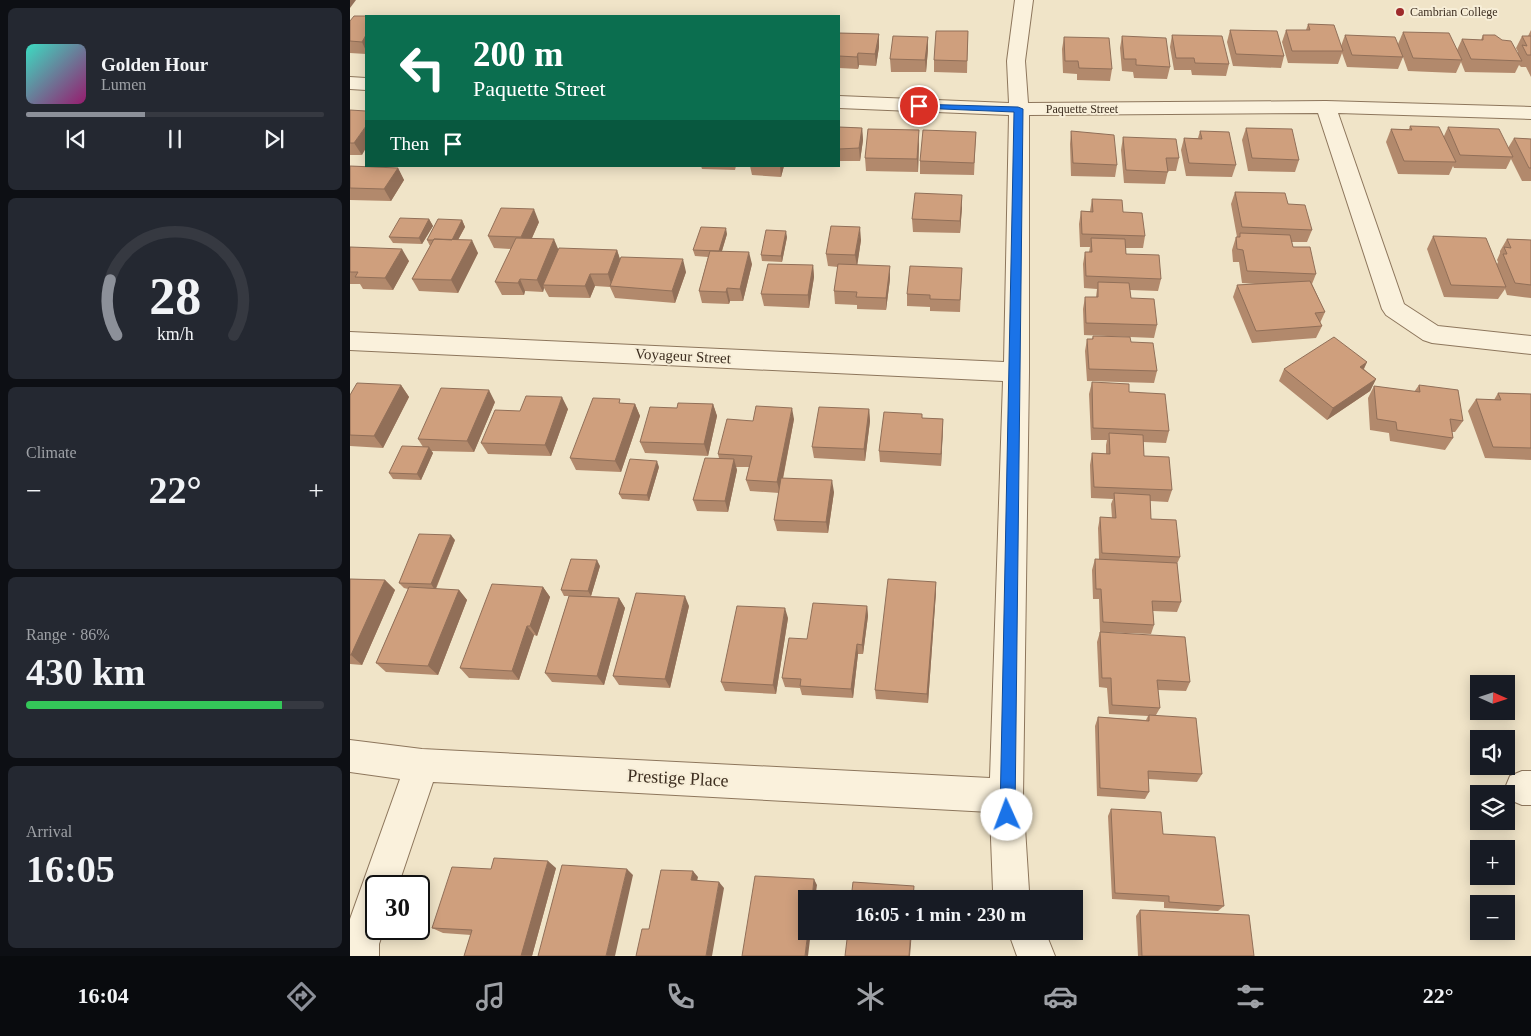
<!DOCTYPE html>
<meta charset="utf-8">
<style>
body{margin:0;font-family:"Times New Roman",serif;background:#242831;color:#f1f3f6;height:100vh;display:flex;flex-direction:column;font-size:19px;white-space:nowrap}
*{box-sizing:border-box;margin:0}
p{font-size:16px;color:#9ea1a6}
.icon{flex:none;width:28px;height:28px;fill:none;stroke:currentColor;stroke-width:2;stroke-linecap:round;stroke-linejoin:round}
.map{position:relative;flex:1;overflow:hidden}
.sheet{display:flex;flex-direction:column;gap:8px;padding:8px;background:#0d0f14;width:350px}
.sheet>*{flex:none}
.guide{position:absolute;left:15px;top:15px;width:475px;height:152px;border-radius:0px;box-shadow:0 2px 12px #0003;background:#0b6e4f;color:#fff;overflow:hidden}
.needle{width:32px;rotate:93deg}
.controls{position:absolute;left:1120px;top:675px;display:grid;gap:10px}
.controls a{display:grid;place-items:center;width:45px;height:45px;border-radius:0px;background:#171b24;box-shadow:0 2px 12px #0003;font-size:25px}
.speed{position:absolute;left:15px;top:875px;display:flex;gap:10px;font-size:25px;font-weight:700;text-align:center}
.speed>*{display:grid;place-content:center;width:65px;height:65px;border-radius:50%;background:#171b24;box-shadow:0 2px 12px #0003;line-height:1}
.speed .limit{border:2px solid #111;border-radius:8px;background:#fff;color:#111}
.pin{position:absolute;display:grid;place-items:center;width:42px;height:42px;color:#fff;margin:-21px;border:2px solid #fff;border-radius:50%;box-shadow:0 1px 5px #0007}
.me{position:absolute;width:55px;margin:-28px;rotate:358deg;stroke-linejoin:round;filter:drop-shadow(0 0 4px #0008)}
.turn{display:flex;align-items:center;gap:18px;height:105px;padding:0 25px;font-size:22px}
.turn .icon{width:65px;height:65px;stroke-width:2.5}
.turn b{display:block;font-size:35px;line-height:42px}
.then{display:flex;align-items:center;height:48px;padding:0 25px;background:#0003;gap:10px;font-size:19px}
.big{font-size:38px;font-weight:600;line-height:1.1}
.sheet .tile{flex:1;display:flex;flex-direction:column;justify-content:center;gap:8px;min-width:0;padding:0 18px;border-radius:8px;background:#242831}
.sheet .dial{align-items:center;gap:0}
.dial svg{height:130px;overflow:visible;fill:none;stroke:#363941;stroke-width:7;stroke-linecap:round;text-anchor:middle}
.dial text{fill:#f1f3f6;stroke:none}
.song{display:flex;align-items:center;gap:15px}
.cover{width:60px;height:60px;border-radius:8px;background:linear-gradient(135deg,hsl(170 70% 55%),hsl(320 70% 35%))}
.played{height:5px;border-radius:2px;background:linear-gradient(90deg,#8c9099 40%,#363941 40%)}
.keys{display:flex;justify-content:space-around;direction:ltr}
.heat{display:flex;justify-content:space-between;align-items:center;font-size:28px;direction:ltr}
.charge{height:8px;border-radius:4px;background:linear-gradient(90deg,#34c759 86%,#363941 0)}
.trip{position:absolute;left:448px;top:890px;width:285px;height:50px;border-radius:0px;background:#171b24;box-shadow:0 2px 12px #0003;font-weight:600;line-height:50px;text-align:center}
.tab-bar{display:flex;height:80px;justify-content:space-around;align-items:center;background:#090b0e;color:#9ea1a6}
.tab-bar .icon{width:35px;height:35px}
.tab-bar .on{color:#8c9099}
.tab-bar b{font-size:22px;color:#f1f3f6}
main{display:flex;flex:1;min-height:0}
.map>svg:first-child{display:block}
</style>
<main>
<section class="sheet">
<div class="tile">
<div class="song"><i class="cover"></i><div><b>Golden Hour</b><p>Lumen</p></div></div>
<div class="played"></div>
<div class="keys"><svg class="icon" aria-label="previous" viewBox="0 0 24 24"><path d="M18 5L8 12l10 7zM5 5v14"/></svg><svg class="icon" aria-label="pause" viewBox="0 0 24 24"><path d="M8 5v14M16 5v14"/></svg><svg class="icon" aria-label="next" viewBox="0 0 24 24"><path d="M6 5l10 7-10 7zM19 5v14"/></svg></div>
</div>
<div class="tile dial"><svg viewBox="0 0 100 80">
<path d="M14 69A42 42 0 1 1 86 69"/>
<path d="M14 69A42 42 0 0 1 10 35" stroke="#8c9099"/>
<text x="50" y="56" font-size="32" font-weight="700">28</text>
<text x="50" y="72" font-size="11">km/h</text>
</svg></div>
<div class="tile"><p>Climate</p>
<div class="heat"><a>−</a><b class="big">22°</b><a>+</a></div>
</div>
<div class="tile"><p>Range · 86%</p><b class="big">430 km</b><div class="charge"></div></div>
<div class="tile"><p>Arrival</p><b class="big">16:05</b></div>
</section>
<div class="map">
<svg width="1181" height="956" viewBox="0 0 1181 956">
<rect width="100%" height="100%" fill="#f0e4c8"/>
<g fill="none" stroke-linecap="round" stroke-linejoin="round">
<!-- minor casing -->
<g stroke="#8d765c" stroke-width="2">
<path id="minor" d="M665 0H683L675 61 678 103 976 101 1181 107V119L988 113 1054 304 1088 326 1181 336V354L1082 343 1073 340 1036 315 1032 309 968 113 679 115V372L673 796 679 891 682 899H646L643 891 640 812 83 782 48 886H26V929H34L29 944V956H0V919L50 779 0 772V740L72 749 640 778 653 381 0 350V332L654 362 659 115 489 108V96L659 103 657 61Z
M0 77 16 78V90L0 89Z
M1172 771H1181V805H1172L1160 800 1155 788 1160 776Z
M658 931H695L705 956H667Z"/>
</g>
<!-- minor -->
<use href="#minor" fill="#faf1dc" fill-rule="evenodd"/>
</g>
<!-- wall -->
<path fill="#b2896c" d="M16 16V54L0 53V21Z
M958 24 991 46 995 35 1048 44 1053 32 1107 50 1112 39 1131 40 1133 35 1168 54V52L1166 48 1172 36H1178L1181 30V77L1176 67H1171L1169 65 1165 73 1115 72 1111 62 1106 73 1058 71 1053 57 1048 69 997 67 992 53 988 64 938 63 932 42 936 30H956Z
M880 30 934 56 931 68 883 66 877 42Z
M618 31 617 73 584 72V60Z
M489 33 529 34V47L526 66 509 65 508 69 489 68Z
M822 35 879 64 876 76 842 75 841 70H824L820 47Z
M772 36 820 67 817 79 784 78 783 72 772 71 770 48Z
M578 37V49L576 72H541L540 59Z
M714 37 762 69 760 81 727 80V74L713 73 712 49Z
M0 110 12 155H0Z
M1060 126 1094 136 1098 127 1158 148 1164 138 1181 139V181H1172L1161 159 1156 169 1104 168 1103 166 1099 175 1048 174 1036 142 1041 129H1059Z
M489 127 512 128 513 140 510 161H489Z
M896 128 949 160 945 172 898 171 892 140Z
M721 131 767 165 765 177 721 176 720 144Z
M850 131 886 165 882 177 836 176 831 150 834 138H848Z
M626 132 624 175 570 174V161Z
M773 137 829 158 826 171H818L815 184 774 183 771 150Z
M569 143 568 172 516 171 515 158Z
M0 166 48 168 54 180 41 201 0 200Z
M351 166H386L385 170 352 169Z
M400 166H434L431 177 402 175Z
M885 192 938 204 962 230 957 242H942L943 247 966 274 962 284 975 312 970 323 972 326 966 338 902 343 883 297 887 285 906 284 892 283 889 262H883L882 250 886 237H887L881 204Z
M742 199 773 212 795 236 793 248H776V254L811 279 808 291 780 290 781 298 807 325 804 338 734 335 733 309 735 297H746L747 289 734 288 733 264 735 252H739L740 247H730L729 224 731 211H740Z
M612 207 610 233 563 232 562 219Z
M79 219 83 226 72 244 43 243 39 237Z
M112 220 115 227 108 240 128 253 108 293 69 291 62 279 80 246 77 240Z
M189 222 182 238 208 249 267 250 270 260 336 272 325 303 265 298 260 287 245 286 240 298 199 297 194 288 193 292 175 291 174 295H152L145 282 161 249 144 248 138 236Z
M377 234 372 251 402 264 393 301H380L379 304 352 303 349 291 358 257 345 256 343 250Z
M1083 236 1147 264 1148 262 1147 260 1150 253V251L1157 239 1181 240V298L1157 295 1155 289 1148 299 1094 297 1077 249Z
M437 237 432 262 412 261 411 255Z
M511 240 507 265 540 279 536 310 507 309V305L485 304 484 291 488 267 478 266 476 254Z
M0 247 59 261 43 290 13 289 10 284H0Z
M463 265 464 277 459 308 414 306 411 294Z
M612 268 610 312 580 311V307L557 306V294Z
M743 336 781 342 807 371 804 383 737 381 735 351 737 339H742Z
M1017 362 1014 369 1026 379 1020 391 977 420 929 381 934 369Z
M742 382 779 392 819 431 816 443 793 442 794 456 822 490 818 502 800 501 801 519 830 557 827 564 831 602 827 612 803 611 804 625 801 634 750 632 749 599H743L742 570 745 559H749L748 528 750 517 762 518 761 504 763 499 741 498 740 465 742 453 756 454V445L757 440H741L739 394Z
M51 385 59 397 33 448 0 446V395Z
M1069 385 1113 421 1105 432H1102L1103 438 1095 450 1040 441 1039 433 1020 430 1018 398 1024 386 1064 392Z
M1148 393 1181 394V460L1135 458 1118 411 1126 399 1144 400Z
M145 402 124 452 81 451 83 453 71 480 43 479 39 473 73 447 68 439Z
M272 403 285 404 290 416 271 472 226 470 220 458Z
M363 404 367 416 358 456 295 453 290 442 327 408Z
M218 409 201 456 138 454 131 443 170 411Z
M519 409 520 421 515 461 464 458 462 447Z
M572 418 593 419 591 466 530 462 529 451Z
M444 419 433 479 484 492 478 533 427 531 424 520 429 493 400 491 396 480 399 467H386L387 470 378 512 347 511 343 500 369 458 368 454 403 421Z
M309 467 299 501 272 499 269 494Z
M105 540 86 589 109 590 117 600 88 675 36 672 26 663 58 589 54 588 49 583Z
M250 566 241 596 269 598 275 608 254 685 202 682 195 673 219 596H214L211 590Z
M0 579 35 580 45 590 12 665 0 664Z
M586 582V592L578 703 526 699 525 690Z
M193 587 200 597 187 636 184 635 169 680 119 678 110 668Z
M339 606 320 688 269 685 263 676Z
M517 606 518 616 513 654H508L503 698 452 695 450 688 435 687 432 678 457 639Z
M438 618 426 694 375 691 371 682Z
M750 632 840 682 836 691 808 690 810 708 806 715 852 774 847 782 798 779 799 792 795 799 747 796 745 726 748 717 796 720 798 716 759 714 757 688 749 687 747 642Z
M761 809 813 834 874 906 868 911 814 908V902L762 899 758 816Z
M206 868 182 956H114L121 935 93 933 82 928 141 869Z
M790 910 904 956H788L786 916Z"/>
<!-- shaded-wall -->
<path fill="#916f58" d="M0 0H6L0 8Z
M529 34V47L526 66 525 54Z
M16 35V51L12 42Z
M578 37V49L576 72 575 60Z
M508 53 509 65 508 69 507 57Z
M16 126V148L12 155 4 143Z
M512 128 513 140 510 161 509 148Z
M569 130V143L568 172 567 159Z
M430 166H434L431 177Z
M48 168 54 180 41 201 34 189Z
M612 195V207L610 233V221Z
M184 209 189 222 177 249 171 237Z
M79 219 83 226 72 244 69 238Z
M112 220 115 227 104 247 101 241Z
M510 227 511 240 507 267 505 255Z
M376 228 377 234 370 257 369 251Z
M436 231 437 237 432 262 431 256Z
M204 239 209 251 193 285 194 288 193 292 187 280Z
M122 240 128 253 108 293 101 280Z
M52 249 59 261 43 290 35 278Z
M267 250 271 262 262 287 258 274Z
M399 252 402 264 393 301 390 289Z
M333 259 336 272 325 303 322 291Z
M463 265 464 277 459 308 458 295Z
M540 266V279L536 310V298Z
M240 274 245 286 240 298 235 286Z
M170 279 175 291 174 295 168 283Z
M377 288 380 301 379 304 376 292Z
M1017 362 1011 374 1010 367Z
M1026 379 1020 391 977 420 983 408Z
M51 385 59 397 33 448 24 436Z
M139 390 145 402 124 452 117 441Z
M212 397 218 409 201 456 195 445Z
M285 404 290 416 271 472 265 461Z
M363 404 367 416 358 456 354 444Z
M442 408 444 419 430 493 427 482Z
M519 409 520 421 515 461 514 449Z
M593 419V430L591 466V454Z
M79 447 83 453 71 480 67 474Z
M384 459 387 470 378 512 375 501Z
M307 461 309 467 299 501 297 495Z
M482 480 484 492 478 533 476 522Z
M101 535 105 540 85 590 81 584Z
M247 560 250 566 241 596 238 591Z
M35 580 45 590 12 665 1 655Z
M586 582V592L578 703 577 694Z
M193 587 200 597 187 636 180 626Z
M109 590 117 600 88 675 78 666Z
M335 596 339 606 320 688 315 679Z
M269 598 275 608 254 685 247 676Z
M517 606 518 616 513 654 512 645Z
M435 608 438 618 426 694 423 685Z
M177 626 184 635 169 680 162 671Z
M507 644 508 654 503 698 501 689Z
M198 861 206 868 182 956H171Z
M277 869 283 875 265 956H256Z
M343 871 348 877 346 886 341 880Z
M464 879 467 885 465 899H462Z
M369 882 374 888 362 956H356Z
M458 931H461L458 956H455Z
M561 931H562L560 956H559Z"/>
<!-- building -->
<path fill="#cf9f7d" stroke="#916f58" d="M4 16H16V35L12 42 0 41V21Z
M958 24 984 25 993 51H942L936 30H960Z
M880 30 927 31 934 56 886 54Z
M586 31H618L617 61 584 60Z
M1053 32 1099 33 1112 60 1063 58Z
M489 33 529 34 525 54 508 53 507 57 489 56Z
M822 35 872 36 879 64 845 63 844 58H826Z
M995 35 1045 37 1053 57 1002 55Z
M1133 35H1145L1152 40 1161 41 1172 61 1121 59 1112 39 1133 40Z
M543 36 578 37 575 60 540 59Z
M772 36 816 38 820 67 786 65V59H774Z
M1172 36H1181V55H1177L1172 45 1177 46Z
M714 37 759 38 762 69 729 68 728 61H715Z
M0 110 16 111V126L4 143H0Z
M1060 126 1089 127 1106 162 1054 161 1041 129 1062 130Z
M489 127 512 128 509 148 489 149Z
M1098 127 1149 129 1163 157 1110 155Z
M896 128 942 129 949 160 902 158Z
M518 129 569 130 567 159 515 158Z
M573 130 626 132 624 163 570 161Z
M721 131 764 135 767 165 723 163Z
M850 131 879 132 886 165 839 163 834 138 852 139Z
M773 137 826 139 829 158H816L818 172 776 170Z
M1164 138 1181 139V168H1179Z
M0 166 48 168 34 189 0 188Z
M885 192 935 193 938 204 955 205 962 230 892 227Z
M565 193 612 195 610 221 562 219Z
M742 199 772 200 773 212 792 213 795 236 732 234 731 211 743 212Z
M151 208 184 209 171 237 138 236Z
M50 218 79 219 69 238 39 237Z
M88 219 112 220 102 240 84 239 83 240H77Z
M481 226 510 227 505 255 476 254Z
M351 227 376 228 369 251 343 250Z
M416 230 436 231 431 256 411 255Z
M890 233 940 235 943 247H960L966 274 897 271 893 250 887 249 886 237H890Z
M1083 236 1136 238 1156 287 1101 285Z
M166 238 204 239 187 280 170 279 168 283 145 282Z
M741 238 775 239 776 254 809 255 811 279 736 276 735 252H742Z
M84 239 122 240 101 280 62 279Z
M1157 239 1181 240V285L1165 283 1153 254H1157L1154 247 1161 248Z
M0 247 52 249 35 278 5 277 8 272H0Z
M209 248 267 250 258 274H240L235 286 193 285Z
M360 251 399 252 390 289 377 288 376 292 349 291Z
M271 257 333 259 322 291 260 286Z
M418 264 463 265 458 295 411 294Z
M488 264 540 266 536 298 506 297 507 292 484 291Z
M560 266 612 268 610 300 580 299V295L557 294Z
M960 281 975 312 965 313 972 326 906 331 887 285Z
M748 282 779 283 781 298 804 299 807 325 736 323 735 297H748Z
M743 336 780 337 781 342 803 343 807 371 739 369 737 339H743Z
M984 337 1017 362 1010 367 1026 379 983 408 934 369Z
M742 382 779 384V392L815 394 819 431 743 428Z
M7 383 51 385 24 436 0 435V395Z
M1069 385 1108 390 1113 421 1100 419 1103 438 1047 430 1046 422 1027 419 1024 386 1070 392Z
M91 388 139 390 117 441 68 439Z
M1148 393 1181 394V448L1143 447 1126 399 1151 400Z
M176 396 212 397 195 445 131 443 145 410 170 411Z
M243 398 270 399 269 403 285 404 265 461 220 458Z
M328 403 363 404 354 444 290 442 300 407 327 408Z
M406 406 442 408 427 482 396 480 402 456 368 454 377 419 403 421Z
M469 407 519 409 514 449 462 447Z
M534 412 572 414V418L593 419 591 454 529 451Z
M759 433 793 435 794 456 819 457 822 490 744 487 742 453 760 454Z
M52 446 79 447 67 474 39 473Z
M355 458 384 459 375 501 343 500Z
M280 459 307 461 297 495 269 494Z
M431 478 482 480 476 522 424 520Z
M764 493 800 495 801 519 826 520 830 557 752 553 750 517 766 518Z
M69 534 101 535 81 584 49 583Z
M221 559 247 560 238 591 211 590Z
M745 559 827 563 831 602 802 601 804 625 753 622 751 589H746Z
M0 579 35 580 1 655H0Z
M538 579 586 582 577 694 525 690Z
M142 584 193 587 180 626H177L162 671 110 668Z
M59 587 109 590 78 666 26 663Z
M286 593 335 596 315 679 263 676Z
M219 596 269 598 247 676 195 673Z
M463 603 517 606 512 645 507 644 501 689 450 686 451 679 432 678 439 638 457 639Z
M387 606 435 608 423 685 371 682Z
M750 632 835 637 840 682 807 680 810 708 762 705 761 678H752Z
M799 715 846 718 852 774 798 771 799 792 750 788 748 717 799 721Z
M761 809 811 812 813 834 865 837 874 906 819 902V896L765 893Z
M144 858 198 861 171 956H114L122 930 82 928 102 867 141 869Z
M212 865 277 869 256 956H188Z
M311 870 343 871 341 880 369 882 356 956H286L292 929H299Z
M405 876 464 879 462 899H456V931H458L455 956H392Z
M503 882 564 886 563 899H501Z
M790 910 899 915 904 956H792Z
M498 931H561L559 956H495Z"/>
<!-- route -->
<path fill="#1a73e8" stroke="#114b97" d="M566 104 668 107 673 109 665 815 662 820 657 822 652 820 650 815 664 112 569 108 565 106Z"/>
<!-- markers -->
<circle fill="#9e2a2b" stroke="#f7eed8" stroke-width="2" cx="1050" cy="12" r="5"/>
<g text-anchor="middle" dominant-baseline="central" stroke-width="4" stroke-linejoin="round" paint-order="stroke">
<!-- far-poi labels -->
<g font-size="12" fill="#3d2e20" stroke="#f7eed8" text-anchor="start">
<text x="1060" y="12">Cambrian College</text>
</g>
<!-- far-street labels -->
<g font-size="12" fill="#3d2e20" stroke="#f7eed8">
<text x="732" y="109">Paquette Street</text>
</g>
<!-- street labels -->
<g font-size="15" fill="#3d2e20" stroke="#f7eed8">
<text transform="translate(333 356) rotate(3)">Voyageur Street</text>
</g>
<!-- near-street labels -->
<g font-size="18" fill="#3d2e20" stroke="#f7eed8">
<text transform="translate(328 778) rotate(3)">Prestige Place</text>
</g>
</g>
</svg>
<div class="controls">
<a><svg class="needle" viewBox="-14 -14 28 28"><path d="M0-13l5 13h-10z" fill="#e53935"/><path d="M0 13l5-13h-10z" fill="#9ea1a6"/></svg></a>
<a><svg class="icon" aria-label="sound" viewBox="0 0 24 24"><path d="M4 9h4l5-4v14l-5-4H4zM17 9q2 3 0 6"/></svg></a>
<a><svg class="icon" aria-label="layers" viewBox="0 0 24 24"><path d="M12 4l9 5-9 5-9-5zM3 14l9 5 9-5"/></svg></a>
<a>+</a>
<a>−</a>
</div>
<div class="speed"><div class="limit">30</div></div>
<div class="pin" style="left:569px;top:106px;background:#d93025"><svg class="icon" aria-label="arrive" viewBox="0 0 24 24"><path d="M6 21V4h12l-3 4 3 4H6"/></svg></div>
<svg class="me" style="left:657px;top:815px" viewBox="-20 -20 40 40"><circle r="19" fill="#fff"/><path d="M0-13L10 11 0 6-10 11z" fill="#1a73e8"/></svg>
<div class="trip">16:05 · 1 min · 230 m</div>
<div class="guide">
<div class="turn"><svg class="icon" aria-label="left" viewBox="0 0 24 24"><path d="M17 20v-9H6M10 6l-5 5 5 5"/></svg><div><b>200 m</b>Paquette Street</div></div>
<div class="then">Then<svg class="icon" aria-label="arrive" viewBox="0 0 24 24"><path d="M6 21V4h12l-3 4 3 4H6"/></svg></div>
</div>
</div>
</main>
<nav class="tab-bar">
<b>16:04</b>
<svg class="icon on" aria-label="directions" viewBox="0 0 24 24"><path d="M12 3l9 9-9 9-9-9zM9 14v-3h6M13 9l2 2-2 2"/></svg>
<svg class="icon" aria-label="music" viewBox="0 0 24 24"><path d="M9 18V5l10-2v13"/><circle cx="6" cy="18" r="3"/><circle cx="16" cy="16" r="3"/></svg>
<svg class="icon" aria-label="phone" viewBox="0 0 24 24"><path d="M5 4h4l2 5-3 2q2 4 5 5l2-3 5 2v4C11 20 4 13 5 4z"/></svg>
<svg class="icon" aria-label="climate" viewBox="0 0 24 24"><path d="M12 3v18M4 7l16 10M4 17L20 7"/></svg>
<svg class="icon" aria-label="car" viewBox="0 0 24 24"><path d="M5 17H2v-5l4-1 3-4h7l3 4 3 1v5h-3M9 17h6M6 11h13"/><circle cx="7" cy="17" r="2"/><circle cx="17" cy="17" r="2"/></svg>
<svg class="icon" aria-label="filters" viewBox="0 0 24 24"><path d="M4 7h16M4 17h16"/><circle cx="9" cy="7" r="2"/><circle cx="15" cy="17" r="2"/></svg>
<b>22°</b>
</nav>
